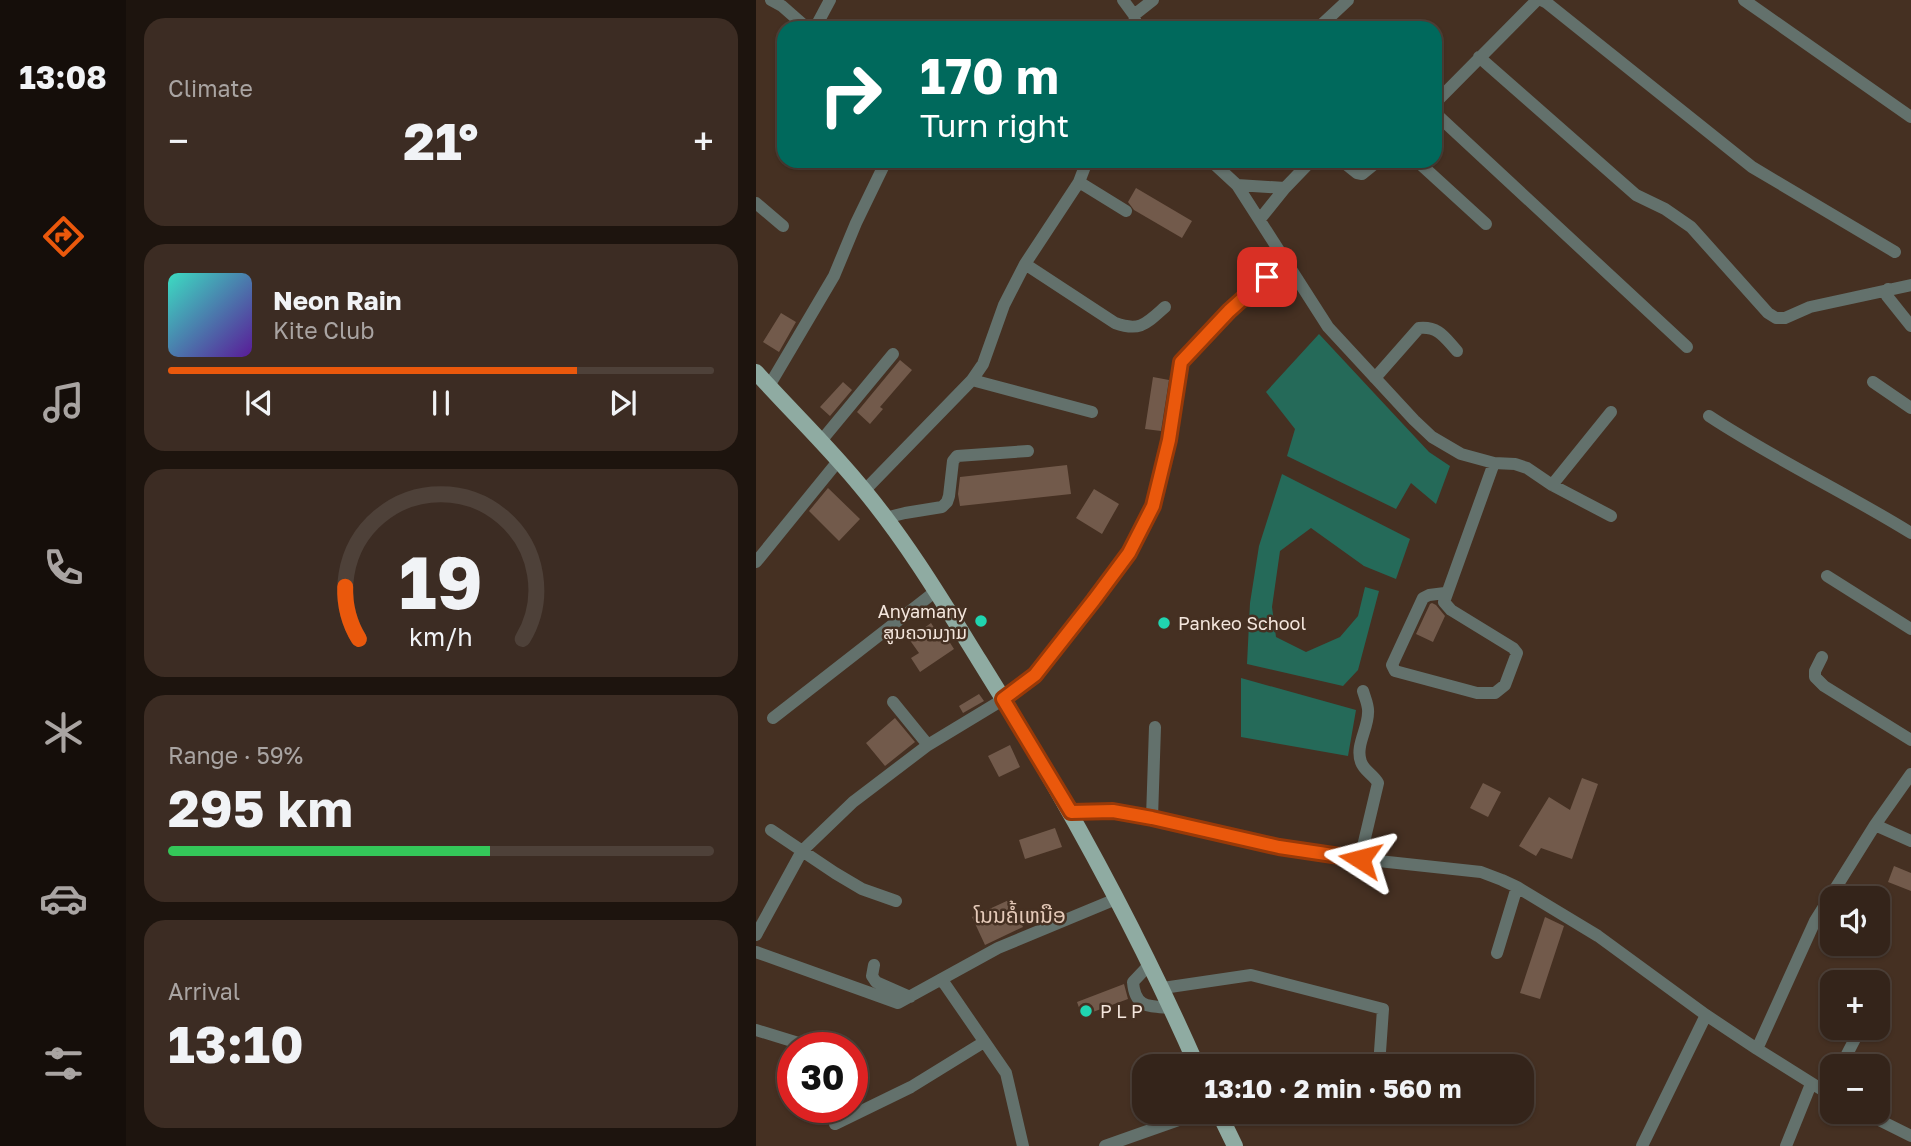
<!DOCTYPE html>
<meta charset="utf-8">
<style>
body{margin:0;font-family:"Golos Text","Noto Sans Lao",sans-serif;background:#3c2c23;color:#f1f3f6;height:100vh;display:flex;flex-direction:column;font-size:26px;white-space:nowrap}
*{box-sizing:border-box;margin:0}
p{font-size:23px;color:#a9a4a2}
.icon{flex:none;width:38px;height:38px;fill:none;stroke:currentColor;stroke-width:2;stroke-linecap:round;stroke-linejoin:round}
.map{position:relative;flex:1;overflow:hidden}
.sheet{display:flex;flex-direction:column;gap:18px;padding:18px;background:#1d140e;width:630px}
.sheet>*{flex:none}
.guide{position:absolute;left:21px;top:21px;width:665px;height:147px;border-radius:21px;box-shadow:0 2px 5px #0004,0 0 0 2px #4e4139;background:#00695c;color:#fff;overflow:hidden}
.tools{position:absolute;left:1064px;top:886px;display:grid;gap:14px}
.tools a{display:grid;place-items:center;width:70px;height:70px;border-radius:14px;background:#34241a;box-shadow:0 2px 5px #0004,0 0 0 2px #4e4139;font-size:35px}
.speed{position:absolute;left:21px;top:1032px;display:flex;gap:14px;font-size:35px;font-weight:700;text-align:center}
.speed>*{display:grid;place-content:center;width:91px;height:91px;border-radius:50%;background:#34241a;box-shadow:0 2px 5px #0004,0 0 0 2px #4e4139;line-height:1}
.speed .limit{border:10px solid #d22;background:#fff;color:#111}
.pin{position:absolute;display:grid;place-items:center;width:60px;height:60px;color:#fff;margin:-30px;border-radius:14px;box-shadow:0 4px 10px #0006}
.me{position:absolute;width:77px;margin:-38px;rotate:279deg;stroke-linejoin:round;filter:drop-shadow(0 0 5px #0008)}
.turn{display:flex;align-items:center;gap:24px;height:147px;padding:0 28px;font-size:32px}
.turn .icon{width:91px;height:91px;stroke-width:2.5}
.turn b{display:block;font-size:49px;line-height:60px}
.big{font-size:52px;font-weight:700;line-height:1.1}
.sheet .widget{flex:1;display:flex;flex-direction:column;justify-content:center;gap:10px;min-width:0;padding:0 24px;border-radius:21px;background:#3c2c23}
.sheet .dial{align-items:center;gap:0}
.dial svg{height:182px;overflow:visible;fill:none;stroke:#4e4139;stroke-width:7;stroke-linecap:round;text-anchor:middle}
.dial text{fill:#f1f3f6;stroke:none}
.song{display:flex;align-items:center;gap:21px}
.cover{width:84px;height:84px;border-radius:10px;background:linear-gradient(135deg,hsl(170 70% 55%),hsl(270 70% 35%))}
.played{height:7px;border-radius:4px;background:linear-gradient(90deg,#ea580c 75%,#4e4139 75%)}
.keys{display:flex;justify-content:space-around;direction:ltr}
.heat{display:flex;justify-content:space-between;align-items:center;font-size:38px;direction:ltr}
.charge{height:10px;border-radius:5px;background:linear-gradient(90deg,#34c759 59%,#4e4139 0)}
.trip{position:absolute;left:376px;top:1054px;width:402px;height:70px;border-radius:21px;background:#34241a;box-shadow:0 2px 5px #0004,0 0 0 2px #4e4139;font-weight:700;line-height:70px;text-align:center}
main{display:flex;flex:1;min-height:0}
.dock{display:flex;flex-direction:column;width:126px;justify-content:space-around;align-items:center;background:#150e0a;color:#a9a4a2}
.dock .icon{width:49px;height:49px}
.dock .selected{color:#ea580c}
.dock b{font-size:32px;color:#f1f3f6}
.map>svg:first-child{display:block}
</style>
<main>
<nav class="dock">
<b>13:08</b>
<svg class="icon selected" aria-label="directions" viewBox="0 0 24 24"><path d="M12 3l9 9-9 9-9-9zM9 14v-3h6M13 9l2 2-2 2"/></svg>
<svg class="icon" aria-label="music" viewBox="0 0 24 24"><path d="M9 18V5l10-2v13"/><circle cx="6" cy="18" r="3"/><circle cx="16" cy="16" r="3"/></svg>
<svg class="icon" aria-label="phone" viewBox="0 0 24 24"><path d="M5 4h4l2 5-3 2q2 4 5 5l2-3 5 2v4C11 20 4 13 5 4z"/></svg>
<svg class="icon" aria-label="climate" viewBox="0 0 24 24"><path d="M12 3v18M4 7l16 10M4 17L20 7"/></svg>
<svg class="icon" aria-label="car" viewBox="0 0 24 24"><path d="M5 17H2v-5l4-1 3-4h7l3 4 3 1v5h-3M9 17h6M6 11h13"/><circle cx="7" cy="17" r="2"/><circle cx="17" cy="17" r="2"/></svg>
<svg class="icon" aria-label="filters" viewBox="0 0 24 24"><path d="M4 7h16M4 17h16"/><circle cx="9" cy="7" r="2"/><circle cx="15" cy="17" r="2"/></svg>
</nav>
<section class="sheet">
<div class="widget"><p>Climate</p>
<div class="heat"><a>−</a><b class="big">21°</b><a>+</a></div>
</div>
<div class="widget">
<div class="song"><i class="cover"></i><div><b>Neon Rain</b><p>Kite Club</p></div></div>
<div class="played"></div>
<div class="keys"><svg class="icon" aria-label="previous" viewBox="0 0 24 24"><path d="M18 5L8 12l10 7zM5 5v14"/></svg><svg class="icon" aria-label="pause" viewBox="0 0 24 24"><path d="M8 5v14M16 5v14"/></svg><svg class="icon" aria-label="next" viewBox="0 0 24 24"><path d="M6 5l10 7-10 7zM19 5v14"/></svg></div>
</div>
<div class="widget dial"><svg viewBox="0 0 100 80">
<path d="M14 69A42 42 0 1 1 86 69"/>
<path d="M14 69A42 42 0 0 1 8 46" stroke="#ea580c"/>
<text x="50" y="56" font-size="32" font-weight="700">19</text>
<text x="50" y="72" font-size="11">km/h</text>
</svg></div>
<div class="widget"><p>Range · 59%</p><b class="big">295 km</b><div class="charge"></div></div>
<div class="widget"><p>Arrival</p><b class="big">13:10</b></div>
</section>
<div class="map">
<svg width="1155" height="1146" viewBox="0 0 1155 1146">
<rect width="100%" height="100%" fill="#453022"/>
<!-- water -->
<path fill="#256a59" d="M563 334 673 452 694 466 680 504 655 483 640 509 531 456 539 429 510 392Z
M526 474 654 539 640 579 608 566 555 528 524 551 516 607 520 637 550 652 584 637 602 616 609 587 623 591 602 670 587 686 491 664 494 603 503 546Z
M485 678 600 710 592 756 485 737Z"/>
<!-- building -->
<path fill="#725a4b" d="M380 188 436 221 426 238 378 210 372 202Z
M25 313 40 322 23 352 7 342Z
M144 360 156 370 124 407 127 409 114 424 101 412Z
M397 377 413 380 405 431 389 429Z
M87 382 96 390 74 416 64 407Z
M311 465 315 494 204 506 202 494 204 477Z
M72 488 104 519 83 541 53 511Z
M338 489 363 504 346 534 320 518Z
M676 603 680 605 689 616 677 642 660 634 674 604Z
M175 623 185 638 189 635 198 649 164 672 155 658 163 653 153 639Z
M223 694 228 701 207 713 203 706Z
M139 718 159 742 129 766 110 743Z
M254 745 264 767 243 777 232 756Z
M826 778 842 784 816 859 785 848 780 856 763 846 793 797 814 810Z
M727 783 745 792 732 817 714 808Z
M299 828 306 847 269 859 263 840Z
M1138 866 1155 873V891L1132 882Z
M255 899 267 927 229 945 216 917Z
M789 917 808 926 784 999 764 993Z
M368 984 372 999 326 1016 321 1002Z"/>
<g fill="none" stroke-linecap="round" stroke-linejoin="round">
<!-- minor -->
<path stroke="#63716c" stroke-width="12" d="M15 0 26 6 51 28
M367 0 378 15 381 28
M785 0 791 3 996 167 1139 252
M988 0 1155 117
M378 15 397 0
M59 28 74 0
M562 28 592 0
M723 57 880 195 909 209 935 227 1012 313 1020 318H1029L1054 307 1155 285
M25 78 28 73
M679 103 781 0
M679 113 931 347
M455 161 481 185 572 327 658 420 676 437 705 454 738 463 759 464 771 468 796 485 855 516
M586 161 601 173 606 174 622 161
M661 161 730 224
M323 182 370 211
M481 185 529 188 555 161
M0 203 27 226
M504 219 529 188
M269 264 359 323C384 332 390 324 409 307
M1132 289 1131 296 1155 326
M619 378 663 328C683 326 689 338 701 351
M216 380 336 412
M1117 382 1155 408
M13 386 78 276 100 223 130 161
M953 416C1018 459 1089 492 1155 533
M65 441 137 354
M796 485 855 412
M109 490 216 380 227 364 248 305 269 264 323 182 331 161
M129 518 149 513 186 507 191 502 193 496 197 461 201 456 272 451
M0 562 83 460
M1071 576 1155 629
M689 593 673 595 667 598 636 665 639 671 721 693H739L749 685 761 653 757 648 695 610 688 602 738 463
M1066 657 1059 671V677L1068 686 1155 740
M137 702 172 745
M17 718 180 591
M315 812 357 811 396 818 523 847 604 859 725 872 746 880 761 887 842 936 950 1015 1001 1049 1076 1096
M396 818 399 727
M1119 825 1155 841
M15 830 79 873 106 889 140 901
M604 859 622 783C618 775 608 771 605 762 599 746 612 729 612 713 613 706 609 698 607 691
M0 935 46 851 97 802 172 745 248 699 279 675 308 639 373 553 396 506 413 440 425 362 473 311 530 260
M0 952 142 1003 242 948 360 899
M741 953 761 887
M394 964 377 982C379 1009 394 1006 416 1008
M118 965 116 976 120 982 154 997
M186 980 250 1073 267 1146
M407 988 495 975 627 1009 623 1066
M0 1030 49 1045
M1001 1049 1059 921 1119 825 1155 774
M1085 1066 1105 1027
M1105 1111 1155 1136
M79 1124 155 1087 228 1042
M349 1146 448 1111
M886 1146 950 1015
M1030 1146 1055 1084"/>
<!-- major -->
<path stroke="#8faba2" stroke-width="16" d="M0 372C35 411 74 448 107 489 151 542 187 602 223 660 305 791 379 925 441 1066
M462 1111 479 1146"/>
</g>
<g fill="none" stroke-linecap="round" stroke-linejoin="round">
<!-- route casing -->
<g stroke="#983908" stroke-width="18">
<path id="route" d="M511 277 473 311 425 362 413 440 397 506 373 553 338 600 279 675 247 699 315 812 357 811 396 818 523 847 604 859"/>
</g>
<!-- route -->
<use href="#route" stroke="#ea580c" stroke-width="12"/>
</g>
<!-- markers -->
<g fill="#20d5b0" stroke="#453022" stroke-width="2.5">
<circle cx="225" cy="621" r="7"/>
<circle cx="408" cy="623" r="7"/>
<circle cx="330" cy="1011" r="7"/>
</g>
<g text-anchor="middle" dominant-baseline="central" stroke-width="5" stroke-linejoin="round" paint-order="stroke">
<!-- poi labels -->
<g font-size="18" fill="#f4e6dd" stroke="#453022" text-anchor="start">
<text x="211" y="611" text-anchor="end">Anyamany<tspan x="211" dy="21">ສູນຄວາມງາມ</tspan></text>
<text x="422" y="623">Pankeo School</text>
<text x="344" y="1011">P L P</text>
</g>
<!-- quarter labels -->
<g font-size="21" fill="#e4c9b8" stroke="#453022">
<text x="264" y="915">ໂນນຄໍ້ເຫນືອ</text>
</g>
</g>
</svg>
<div class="tools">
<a><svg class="icon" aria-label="sound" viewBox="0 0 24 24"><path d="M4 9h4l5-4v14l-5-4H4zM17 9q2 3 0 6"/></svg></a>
<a>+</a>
<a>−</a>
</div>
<div class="speed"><div class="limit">30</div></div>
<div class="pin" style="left:511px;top:277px;background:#d93025"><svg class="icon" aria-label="arrive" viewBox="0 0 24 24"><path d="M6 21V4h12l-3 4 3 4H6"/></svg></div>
<svg class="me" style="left:604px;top:859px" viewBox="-20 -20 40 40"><path d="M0-17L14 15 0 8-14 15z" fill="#ea580c" stroke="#fff" stroke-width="4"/></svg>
<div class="trip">13:10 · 2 min · 560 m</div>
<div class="guide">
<div class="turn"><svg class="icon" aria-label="right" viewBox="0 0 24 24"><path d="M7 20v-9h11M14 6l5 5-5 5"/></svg><div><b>170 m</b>Turn right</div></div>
</div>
</div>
</main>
